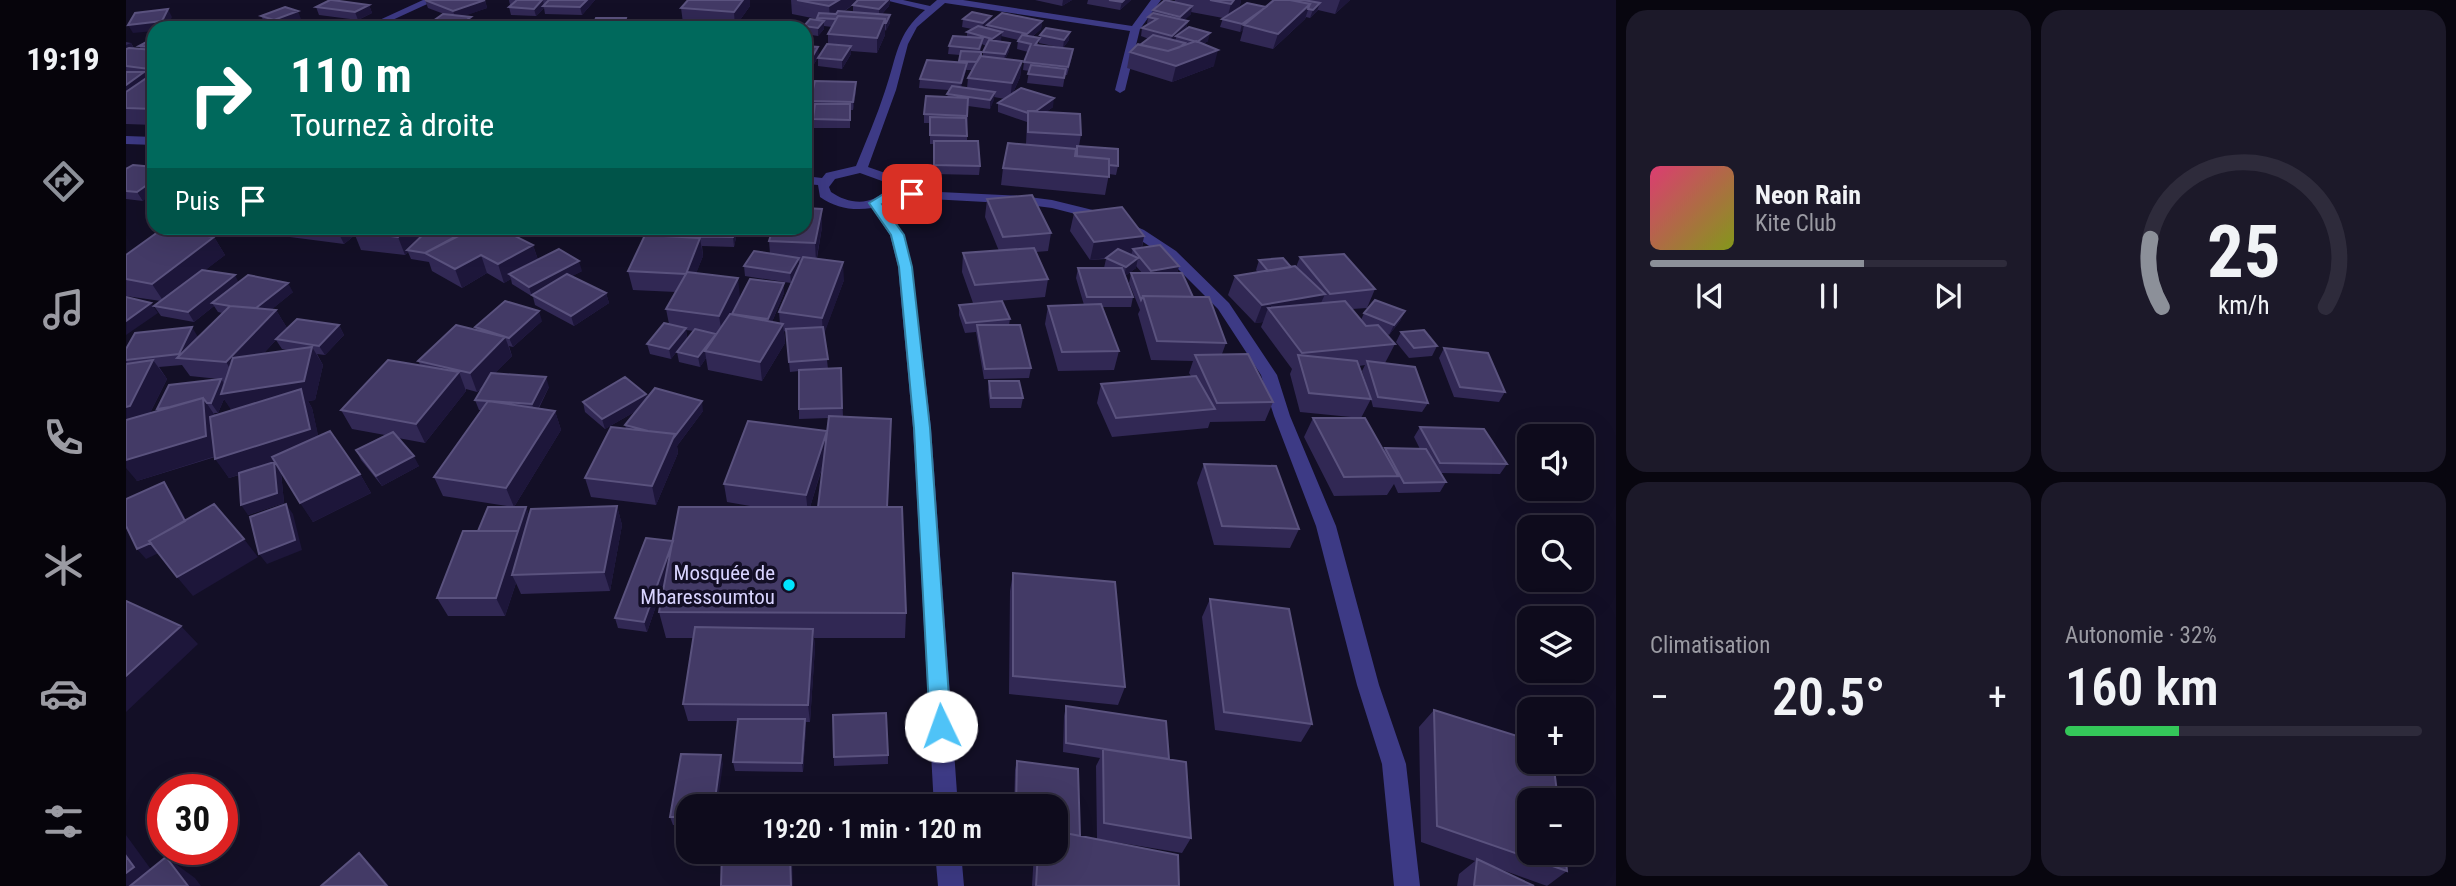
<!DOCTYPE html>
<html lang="fr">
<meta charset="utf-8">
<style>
body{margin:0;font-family:"Roboto Condensed",sans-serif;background:#1c1929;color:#f1f3f6;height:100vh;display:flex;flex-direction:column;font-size:26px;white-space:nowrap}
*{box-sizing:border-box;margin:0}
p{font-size:23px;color:#9b9ba3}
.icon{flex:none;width:38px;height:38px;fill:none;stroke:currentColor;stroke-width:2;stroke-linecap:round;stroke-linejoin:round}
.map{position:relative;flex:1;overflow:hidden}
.drawer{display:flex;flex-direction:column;gap:10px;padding:10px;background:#08060f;width:840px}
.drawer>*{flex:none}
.guide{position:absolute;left:21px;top:21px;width:665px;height:214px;border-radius:21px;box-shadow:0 7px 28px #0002,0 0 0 2px #2e2b3b;background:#00695c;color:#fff;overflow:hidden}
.tools{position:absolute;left:1391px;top:424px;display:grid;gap:14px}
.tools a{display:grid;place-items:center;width:77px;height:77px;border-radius:14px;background:#0e0b1c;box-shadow:0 7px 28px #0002,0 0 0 2px #2e2b3b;font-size:35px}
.speed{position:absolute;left:21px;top:774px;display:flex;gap:14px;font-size:35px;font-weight:700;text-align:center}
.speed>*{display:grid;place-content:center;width:91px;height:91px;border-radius:50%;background:#0e0b1c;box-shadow:0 7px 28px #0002,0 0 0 2px #2e2b3b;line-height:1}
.speed .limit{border:10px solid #d22;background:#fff;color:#111}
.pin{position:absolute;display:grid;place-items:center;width:60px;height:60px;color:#fff;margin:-30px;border-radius:14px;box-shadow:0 4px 10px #0006}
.me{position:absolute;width:77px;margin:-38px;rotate:357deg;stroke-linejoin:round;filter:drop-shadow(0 0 5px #0008)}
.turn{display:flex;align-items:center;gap:24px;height:147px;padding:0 28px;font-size:32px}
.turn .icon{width:91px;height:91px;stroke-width:2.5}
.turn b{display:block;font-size:49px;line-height:60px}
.then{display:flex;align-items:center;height:66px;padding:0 28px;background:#0003;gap:14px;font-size:26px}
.big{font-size:52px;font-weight:600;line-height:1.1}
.drawer .widget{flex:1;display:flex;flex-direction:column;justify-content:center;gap:10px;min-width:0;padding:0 24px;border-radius:21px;background:#1c1929}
.drawer .dial{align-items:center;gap:0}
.dial svg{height:182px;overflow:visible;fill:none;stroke:#2e2b3b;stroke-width:7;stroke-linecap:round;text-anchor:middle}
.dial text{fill:#f1f3f6;stroke:none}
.song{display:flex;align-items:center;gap:21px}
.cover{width:84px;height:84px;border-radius:10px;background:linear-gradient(135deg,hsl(340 70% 55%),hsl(70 70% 35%))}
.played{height:7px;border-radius:4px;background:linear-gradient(90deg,#8c9099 60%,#2e2b3b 60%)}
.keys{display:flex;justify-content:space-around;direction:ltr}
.heat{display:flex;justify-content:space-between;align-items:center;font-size:38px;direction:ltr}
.charge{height:10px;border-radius:5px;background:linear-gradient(90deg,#34c759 32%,#2e2b3b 0)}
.drawer .tiles{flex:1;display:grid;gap:10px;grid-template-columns:repeat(2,1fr)}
.trip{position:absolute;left:550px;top:794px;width:392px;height:70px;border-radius:21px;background:#0e0b1c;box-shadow:0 7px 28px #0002,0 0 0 2px #2e2b3b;font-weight:600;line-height:70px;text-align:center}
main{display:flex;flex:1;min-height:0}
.tab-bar{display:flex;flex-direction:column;width:126px;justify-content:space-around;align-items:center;background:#06040b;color:#9b9ba3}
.tab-bar .icon{width:49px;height:49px}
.tab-bar .on{color:#8c9099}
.tab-bar b{font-size:32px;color:#f1f3f6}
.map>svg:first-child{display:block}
</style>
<main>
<nav class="tab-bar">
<b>19:19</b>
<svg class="icon on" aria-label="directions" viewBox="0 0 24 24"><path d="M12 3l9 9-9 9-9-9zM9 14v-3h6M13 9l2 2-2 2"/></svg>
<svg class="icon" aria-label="music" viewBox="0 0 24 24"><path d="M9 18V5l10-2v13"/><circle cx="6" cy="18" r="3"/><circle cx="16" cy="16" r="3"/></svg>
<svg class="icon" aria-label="phone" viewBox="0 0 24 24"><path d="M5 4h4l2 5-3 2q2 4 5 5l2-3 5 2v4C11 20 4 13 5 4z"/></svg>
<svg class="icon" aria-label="climate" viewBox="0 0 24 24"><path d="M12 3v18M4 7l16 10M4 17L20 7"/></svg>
<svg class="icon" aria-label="car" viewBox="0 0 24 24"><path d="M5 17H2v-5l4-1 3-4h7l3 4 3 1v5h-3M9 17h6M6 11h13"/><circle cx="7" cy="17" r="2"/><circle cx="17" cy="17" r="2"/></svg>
<svg class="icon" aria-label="filters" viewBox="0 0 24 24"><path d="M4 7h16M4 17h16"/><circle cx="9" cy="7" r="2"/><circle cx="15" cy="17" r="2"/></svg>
</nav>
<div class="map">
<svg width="1490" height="886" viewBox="0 0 1490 886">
<rect width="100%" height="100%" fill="#130f26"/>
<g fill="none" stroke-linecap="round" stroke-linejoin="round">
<!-- minor -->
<path fill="#3d3a85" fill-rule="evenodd" d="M297 0H310L249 28H236Z
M759 0H777L804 6 811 0H837L1006 26 1025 0H1035L1014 29 999 90 994 93 989 90 1004 31 819 3 791 27 782 44 770 90 742 167 765 175 772 190 895 196 926 200 979 213 1018 230 1050 251 1103 303 1151 375 1164 416 1210 526 1253 685 1280 764 1294 886H1268L1256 764 1231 685 1190 526 1148 416 1135 375 1092 309 1040 257 1008 236 969 219 926 208 895 204 767 197 757 205 778 235 786 266 805 428 832 807H808L787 428 772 266 764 235 746 208C727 211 710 208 694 197L692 185 679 184V176L696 178 700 173 730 166C740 141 751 116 759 91 771 57 770 34 799 10ZM734 173 756 181 761 188C747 207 722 204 705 192L703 187 709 179Z
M0 136 28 137V145L0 144Z
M809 852H835L838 886H812Z"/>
</g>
<!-- wall -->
<path fill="#312854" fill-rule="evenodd" d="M299 0H359L361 8 337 16 347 25 344 27 318 14 302 8Z
M383 0H469L456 15 419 14 418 8 410 16 385 15 383 7 386 5H384Z
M665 0H764L763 6 756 14 764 15V23L759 31V35L751 53 725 51V54L716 69 692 66V58L702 44V34L706 27 698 26V29L692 36 679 34 678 26 691 20V19L666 14ZM727 5V12H717L720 10Z
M909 0H946L936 6Z
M962 0H1005L994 10 961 4Z
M1049 0H1115L1114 5 1108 11 1140 7 1146 0H1224L1209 14 1192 10 1184 18 1180 17 1179 19 1147 49 1114 41 1117 30 1114 32 1094 27 1097 18 1065 12V14L1058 20 1062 21 1060 29 1082 41 1077 44 1088 66 1046 82 1001 68 1004 52 1023 39 1015 36 1016 28 1022 25 1021 24 1022 17 1027 13V10L1048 2Z
M243 5 246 13 232 20 193 15 190 7Z
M624 6 609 27 557 23 555 8Z
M135 16 175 19 152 28 139 23Z
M837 19 864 23 916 21 915 29 906 37 913 45 947 49 946 57 941 75H939L937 87 901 83 903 71 897 70 898 62 902 52 891 49 892 40 875 36V41H874L884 43 883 51 879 59 896 61 894 77 887 93 927 107 920 112 955 135 953 146 992 166 990 175 983 174 979 195 875 185 877 168 900 144 901 122 872 112V103L879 99 868 97 864 109 842 106 841 141 854 166 853 175 808 174V144H804V123H798V114L821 97 823 90 793 88 794 79 833 62 834 55 822 54 823 46 841 37V32L846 29 836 27ZM856 44 860 46 857 52V56H855L854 52ZM840 70H846L842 78 841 88 835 87Z
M914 35 943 40 937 48 913 43Z
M28 38V125L0 124V42L5 43 8 48 15 49 13 46Z
M679 46 693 56 681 75 679 74Z
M730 82V91L727 110H724V128H688V109H685L684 101Z
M0 167 17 201 0 199Z
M861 199 925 233 922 251 910 252 922 279 919 297 847 303 836 272 837 253 873 251 859 217Z
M948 213 1018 236 1016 248 1053 266 1051 273 1100 343 1096 354 1147 402 1139 421 1084 422 1082 428 986 437 971 403 975 384 1065 376 1063 373 1067 361 1025 360 1012 314 1014 310 1003 283 1005 273H1016L1010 266V268L999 276 1007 297 1005 307H976L993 351 988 370 932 371 919 324 922 306 958 305 950 278 952 268H978L980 259 964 260 944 231Z
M696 227 691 258 718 280 698 333 702 369 715 368 717 417 765 438 761 507 780 613 779 638H688L689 647 684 722H680V728L677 772 609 771 607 762 612 721H562L557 704 568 638H540L533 612 539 580 521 632 492 628 489 618 547 541 630 507 601 502 598 484 701 437 703 418 673 419V371L664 372 660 332 658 331 659 343 636 381 582 370 580 358 574 367 553 362 551 352 568 331 560 330 561 338 545 359 524 354 521 344 543 324 540 309 550 292 507 290 502 271 548 236 612 228 608 247 576 246 577 256 570 273 614 297 605 314 658 293 646 322 654 324 653 312 669 275 665 283 619 276 618 266 644 254 643 241ZM698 462 692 507H684Z
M160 228H373L407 245 412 260 456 271 446 276 480 293 483 303 448 326 409 305 407 297 386 284 385 279 378 283 361 273 336 288 306 271 303 262 285 259 282 252 279 255 235 250 229 235 218 244 164 237Z
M88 237 99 255 79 270 113 282 167 292 146 309 150 310 161 328 213 325 218 335 199 355 191 354 197 365 189 400 182 401 186 408 192 436 234 474 245 493 187 522 150 463H149L155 472 158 503 122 515 113 475 103 478 89 457 11 481 0 460V349L72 337 96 313 92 312 88 306 68 322 35 316 28 306 35 301 0 296V255ZM150 340 156 349 162 350 137 354ZM56 365 64 376 93 379 31 409 32 411 24 413 41 379 33 367ZM98 399 106 410 89 415 88 413H92Z
M1174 257 1249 289 1241 308 1226 309 1235 320 1238 313 1279 311 1274 321 1263 335 1259 333 1269 344 1259 363 1302 403 1296 412 1247 407 1245 399 1235 418 1174 412 1164 374 1166 369 1135 327 1137 322 1129 323 1102 295 1109 276 1132 273 1130 270 1133 260 1165 267H1170ZM1239 365 1236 371 1242 390 1233 366Z
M833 305 884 319 883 325 905 368 903 378 858 379 850 332 839 333 833 315Z
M416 321 387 347 383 346 386 356 369 373 423 387 413 408 429 411 435 430 388 507 317 496 308 477 356 410H353L349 400 357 387 351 392 340 389V391L299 443 272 438 293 466 256 486 235 460 230 450 259 435 226 429 215 410 295 366 292 361 350 330 349 327Z
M1275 332 1311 346 1306 356 1283 358 1270 342Z
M1318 348 1379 392 1373 402 1328 397 1313 358Z
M863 381 897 398 895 408H864L862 391Z
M520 394 521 397 577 411 551 446 552 453 530 505 465 497 459 478 500 429 499 425 510 411 479 429 459 412 457 402Z
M1187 418 1258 451 1259 448 1294 449 1288 437 1294 427 1381 464 1374 474 1314 473 1320 482 1314 492 1272 493 1268 484 1261 495 1208 496 1178 437Z
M1078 464 1173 529 1164 548 1088 545 1071 483Z
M491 506 496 525 484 591 395 594 390 583 379 616H322L311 598 352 531 400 507 403 515Z
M887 573 999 687 992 705 883 694 884 591Z
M1084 599 1186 724 1175 742 1089 730 1076 617Z
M940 706 1042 760 1065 838 1056 853 971 839 970 766 974 758 937 752 938 716Z
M1308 710 1441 871 1421 886 1371 868 1408 886H1331L1333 874 1349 861 1295 842 1293 727Z
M707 715 762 755V764L708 766Z
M891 761 954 836 1053 886H906L908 852H929V807H888L889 770Z
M597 764 562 807V825H547L544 817Z"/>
<!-- shaded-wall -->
<path fill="#1d163a" d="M359 0 361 8 330 19 327 11Z
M417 0 418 6H417L418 8 410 16 408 9Z
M461 0H469L456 15 454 7Z
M616 0H624V6L609 27 608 12Z
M713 0H733L707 19H704L703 6Z
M762 0H764L763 6 753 17V9Z
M937 0H946L936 6Z
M998 0H1005L994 10 996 2Z
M1108 0H1115L1114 5 1101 19 1105 4Z
M1214 0H1224L1209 14Z
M1194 3 1191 11 1184 18 1187 10Z
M1184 4 1179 19 1147 49 1152 34Z
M243 5 246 13 232 20 229 12Z
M1066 6 1065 14 1053 25 1054 17Z
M1140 7 1118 25 1117 30 1114 32 1116 24Z
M42 9 46 17 41 28H28V31L7 33 2 25Z
M172 11 175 19 152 28 148 20Z
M764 15V23L760 31V23Z
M865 16 864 24 861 25V27L856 31 857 23Z
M345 17 347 25 343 28H329Z
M500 18 502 26 501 28H497Z
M759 19V35L751 53V38Z
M698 21V29L692 36V28Z
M916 21 915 29 900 42 901 34Z
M1062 21 1060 29 1050 36V39L1044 44 1046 36Z
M876 32 875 41 865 47 866 39Z
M944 32 943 40 937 48 938 40Z
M1084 33 1082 41 1069 50 1071 42Z
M5 43 13 58 0 66V45Z
M884 43 883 51 878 62 879 54Z
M725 46V54L716 69V60Z
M692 47 693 56 681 75V66Z
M1092 50 1088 66 1046 82 1050 66Z
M896 61 894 77 884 100 886 83Z
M841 63 840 71 834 91 835 83Z
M28 66V78L23 69Z
M18 72 27 88 0 108V85Z
M683 80V96L679 106V88Z
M730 82V91L727 110V102Z
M869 92 868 100 864 109V100Z
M928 98 927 107 905 123 906 114Z
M28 180V193L17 201 11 192Z
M696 209V227L690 261 689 243Z
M210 228H237L227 231 229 235 218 244Z
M281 228H306L281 250 282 252 279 255 272 237Z
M338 228 341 237 311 254Z
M609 228H612L608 247 607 237Z
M1018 236 1014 254 1007 249 1005 255 964 260 968 242Z
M88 237 99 255 38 302 26 284Z
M574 238 577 256 563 292 560 274Z
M407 245 413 263 383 274 385 279 378 283 372 264Z
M355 255 361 273 336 288 329 269Z
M673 258V268L665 283 664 273Z
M1012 258 1010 268 998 277 1000 267Z
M453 261 456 271 408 296 406 295V297L403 287Z
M717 262 718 280 697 337 696 318Z
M1053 266 1050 276 1022 280 1025 271Z
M109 275 114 285 86 303 88 306 68 322 62 312Z
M612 278 614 297 596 334 593 316Z
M162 283 167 292 133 320 127 311Z
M658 283V293L643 329 642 319Z
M480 293 483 303 448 326 445 316Z
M1199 294 1191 312 1142 308 1137 322 1129 323 1136 305Z
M25 303 32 313 0 335V321Z
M150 310 161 328 112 381 100 362Z
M413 311 416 321 387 347 383 338Z
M1279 311 1274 321 1263 335 1268 325Z
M657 324 659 343 636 381 634 362Z
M213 325 218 335 199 355 193 346Z
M66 327 72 337 62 359 53 354Z
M560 328 561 338 545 359 543 349Z
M590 334 579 351 580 358 574 367 572 357Z
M379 337 386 356 351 392 344 373Z
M186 347 197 365 189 400 182 401 186 408 195 448 149 463 155 472 158 503 122 515 115 505 148 463 103 478 89 459 107 413 98 399 92 413 85 403 95 379 102 389Z
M27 360 41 379 18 425 0 428V407Z
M333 372 340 391 299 443 290 424Z
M420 377 423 387 409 414 406 404Z
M520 394 522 404 479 429 476 419Z
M77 398 90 417 93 455 11 481 0 468V460Z
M576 401 577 411 551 446 552 453 530 505 526 486 549 434Z
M429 411 435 430 388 507 380 488Z
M701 431V450L682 514 680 495Z
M288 456 293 466 256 486 250 476Z
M234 474 245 493 187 522 174 503Z
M38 482 45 492 69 536 20 559 11 549Z
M160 504 167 514 176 550 141 564 133 554Z
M491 506 496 525 484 591 478 572Z
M400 507 404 517 386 575 390 583 379 616 370 598Z
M118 539 132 557 67 596 51 577Z
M547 541 549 551 521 632 518 622Z
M55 626 72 644 0 712V676Z
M687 629 689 647 684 722 682 705Z
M679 719 680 728 677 772 676 763Z
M595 755 597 764 591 807H588Z
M0 835 37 886H0Z
M664 852H666L667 886H665Z
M233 853 248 868 263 886H261Z
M40 857 69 878 75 886H62Z"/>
<!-- building -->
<path fill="#433a66" stroke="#5a527e" stroke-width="2" d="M204 0H206L243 5 229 12 190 7Z
M299 0H359L327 11Z
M391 0H416L408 9 383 7Z
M423 0H461L454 7 417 6Z
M562 0H617L608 12 555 8Z
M671 0H713L703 6Z
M732 0H762L753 9 727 5Z
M983 0H998L996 2Z
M1039 0 1066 6 1054 17 1027 10Z
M1084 0H1108L1105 4Z
M1148 0H1164L1184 4 1152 34 1118 25Z
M1164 0H1178L1194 3 1187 10 1182 9 1184 4Z
M1121 3 1140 7 1116 24 1096 19Z
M159 7 172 11 148 20 135 16Z
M42 9 36 21 2 25 9 13Z
M712 11 764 15 760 23H759V19L712 16 710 19 691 18 693 13 710 14Z
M846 12 865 16 857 23 837 19Z
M876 13 916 21 901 34 861 25Z
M1027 13 1062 21 1046 36 1016 28 1031 19 1022 17Z
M317 14 345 17 329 28H297Z
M712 16 759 19 751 38 702 34Z
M470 18H500L497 28H466Z
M684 19 698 21 692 28 678 26Z
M54 23 88 25 83 28H45Z
M852 26 876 32 866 39 841 32Z
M334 27 359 28H333Z
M1063 27 1084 33 1071 42 1050 36Z
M920 28 944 32 938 40 914 35Z
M896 35 914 38 909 45 947 49 942 67 898 62 905 44 892 41Z
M1027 35 1059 43 1054 47 1042 51 1014 45Z
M827 36 857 38 853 49 823 46Z
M28 38V47L13 46Z
M863 40 884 43 879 54 857 52Z
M1070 41 1092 50 1050 66 1004 52 1012 44 1042 51Z
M701 44 725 46 716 60 692 58Z
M679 46 692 47 681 66H679Z
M3 48 28 50V66L23 69 0 66V49Z
M835 51 855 52V56L851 62 833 61Z
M854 56 896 61 886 83 842 78Z
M801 60 841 63 835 83 794 79Z
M905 65 940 69 938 78 902 74Z
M0 72H18L0 85Z
M22 77H28V109L0 108V92Z
M689 81 730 82 727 102 684 101Z
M826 86 869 92 864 100 821 94Z
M895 88 928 98 910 111H902V113L872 103Z
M800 96 842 98 841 116 798 114Z
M689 104H724V120L687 119Z
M902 111 954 114 955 135 902 132Z
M804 117 840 118 841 136 804 135Z
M808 141H852L854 166 808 165Z
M882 143 950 149 949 156 983 159V177L877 168Z
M951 146 992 149V166L983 165V159L951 156Z
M7 165 28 167V180L11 192 0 191V169Z
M906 195 925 233 877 237 861 199Z
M996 207 1018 236 968 242 948 213Z
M679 208 696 209 689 243 643 241 647 228H679Z
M231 228H281L272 237 227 231Z
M304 228H338L327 238 299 253 281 250Z
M348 228H373L407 245 372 264 355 255 329 269 299 253Z
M551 228H609L607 237 548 236Z
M36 229 88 237 26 284 0 279V255Z
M519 235 574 238 560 274 502 271Z
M1034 245 1053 266 1025 271 1007 249Z
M908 248 922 279 849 285 837 253Z
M433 249 453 261 403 287 383 274Z
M992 249 1012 258 1000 267 980 258Z
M628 251 673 258 664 273 618 266Z
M1218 254 1249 289 1204 294 1174 257Z
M677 257 717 262 696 318 653 312Z
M1157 258 1165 267 1142 271 1133 260Z
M1169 266 1199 294 1136 305 1109 276Z
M952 268H996L1007 297H961Z
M76 270 109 275 62 312 28 306Z
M561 272 612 278 593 316 540 309Z
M1005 273H1056L1067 297 1017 296 1015 300Z
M441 274 480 293 445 316 406 295Z
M122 275 162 283 130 308 104 306 86 303Z
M624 279 658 283 642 319 606 314Z
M1017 296 1083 297 1100 343 1031 341Z
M0 297 25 303 0 321Z
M1249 300 1279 311 1268 325 1238 313Z
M379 301 413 311 383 338 349 327Z
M876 301 884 319 840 323 833 305Z
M1219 301 1240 326 1252 325 1269 344 1176 353 1142 308Z
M975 304 993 351 936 352 922 306Z
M104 306 150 310 100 362 51 358Z
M604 314 657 324 634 362 579 351Z
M171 319 213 325 193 346 150 339Z
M538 323 560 328 543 349 521 344Z
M330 325 379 337 344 373 292 361Z
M851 325H894L905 368 859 369Z
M66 327 53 354 0 360V349L9 333Z
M697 327 702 359 663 362 660 329Z
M569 329 590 334 572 357 551 352Z
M1298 330 1311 346 1288 348 1275 332Z
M186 347 178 381 95 394 107 358Z
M1318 348 1362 353 1379 392 1334 387Z
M1122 354 1147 402 1091 403 1069 355Z
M1172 355 1231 361 1245 399 1183 393Z
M27 360 4 406 0 407V364Z
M262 360 333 372 290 424 215 410Z
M1241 361 1289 367 1302 403 1252 397Z
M715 368 716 408 673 409V370Z
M365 373 420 377 406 404 349 400Z
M1070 376 1089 409 990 418 975 384Z
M499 377 520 394 476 419 457 402Z
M95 379 85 403H81L77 398 44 407 31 409 43 385Z
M863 381H893L897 398H865Z
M529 388 576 401 549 436V434L522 431 499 425Z
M175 389 184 429 89 459 84 417Z
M77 398 80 436 0 460V420Z
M362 401 429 411 380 488 308 477Z
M703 416 765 419 761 507H692Z
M1187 418H1239L1272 476 1218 477Z
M622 421 701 431 680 495 598 484Z
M485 427 549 434 526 486 459 478Z
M1294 427 1358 429 1381 464 1314 463Z
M204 431 234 474 174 503 146 457Z
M267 432 288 456 250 476 230 450Z
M1259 448 1300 449 1320 482 1278 483Z
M148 462 151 493 115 505 113 473Z
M1078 464 1150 466 1173 529 1096 526Z
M38 482 59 521 23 541 25 543 11 549 0 526V499Z
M88 504 118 539 51 577 23 541Z
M160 504 169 540 133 554 124 517Z
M491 506 478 572 386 575 405 509Z
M362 507H400L392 531H352Z
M553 507H776L780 613 533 612Z
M337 531H392L370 598H311Z
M520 538 547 541 518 622 489 618Z
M887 573 989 582 999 687 887 676Z
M1084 599 1163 609 1186 724 1098 712Z
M0 601 55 626 0 676Z
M569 627 687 629 682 705 557 704Z
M940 706 1040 721 1043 759 940 743Z
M1308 710 1404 740V761H1427L1432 800H1404V852H1439L1441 871 1311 826Z
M760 713 762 755 708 757 707 715Z
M612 719H679L676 763 607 762Z
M977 749 1060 762 1065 838 978 823Z
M555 754 595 755 588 807H562V817H544Z
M891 761 952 769 954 836 929 831V807H890Z
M664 802V807H598V805Z
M929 831 1052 855 1053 886H910L912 852H929Z
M596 852H664L665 886H595Z
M233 853 261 886H195Z
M0 856 8 867 0 873Z
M40 857 62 886H4Z
M1351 859 1408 886H1348Z"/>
<!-- route -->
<path fill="#4fc3f7" stroke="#337fa1" stroke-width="2" d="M764 190 786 191 791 194C782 201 769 196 756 204L778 235 786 267 804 428 825 726 822 732 815 735 807 732 804 726 788 428 773 267 765 235 743 203Z"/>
<!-- markers -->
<circle fill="#00e5ff" stroke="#130f26" stroke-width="2.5" cx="663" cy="585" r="7"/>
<g text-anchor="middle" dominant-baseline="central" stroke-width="7" stroke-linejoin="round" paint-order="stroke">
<!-- poi labels -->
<g font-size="21" fill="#d9d4ff" stroke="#130f26" text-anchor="end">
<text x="649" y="573">Mosquée de<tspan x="649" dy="24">Mbaressoumtou</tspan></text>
</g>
</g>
</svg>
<div class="tools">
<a><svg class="icon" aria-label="sound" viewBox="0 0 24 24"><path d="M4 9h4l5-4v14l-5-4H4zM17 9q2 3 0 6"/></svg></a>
<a><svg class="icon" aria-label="search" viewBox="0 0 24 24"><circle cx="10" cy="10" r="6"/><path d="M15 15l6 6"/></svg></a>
<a><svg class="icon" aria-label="layers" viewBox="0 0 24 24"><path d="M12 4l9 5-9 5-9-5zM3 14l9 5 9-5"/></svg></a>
<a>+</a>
<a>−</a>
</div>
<div class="speed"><div class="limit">30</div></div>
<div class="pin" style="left:786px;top:194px;background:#d93025"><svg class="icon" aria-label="arrive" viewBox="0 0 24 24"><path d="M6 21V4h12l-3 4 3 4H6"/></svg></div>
<svg class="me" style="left:815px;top:726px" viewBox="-20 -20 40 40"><circle r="19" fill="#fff"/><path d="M0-13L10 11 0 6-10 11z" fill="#4fc3f7"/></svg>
<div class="trip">19:20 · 1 min · 120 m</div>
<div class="guide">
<div class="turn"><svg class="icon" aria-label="right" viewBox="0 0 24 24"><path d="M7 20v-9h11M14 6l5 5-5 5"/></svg><div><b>110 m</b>Tournez à droite</div></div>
<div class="then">Puis<svg class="icon" aria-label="arrive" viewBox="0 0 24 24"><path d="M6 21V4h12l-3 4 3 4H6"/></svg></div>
</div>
</div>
<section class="drawer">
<div class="tiles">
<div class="widget">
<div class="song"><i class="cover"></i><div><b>Neon Rain</b><p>Kite Club</p></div></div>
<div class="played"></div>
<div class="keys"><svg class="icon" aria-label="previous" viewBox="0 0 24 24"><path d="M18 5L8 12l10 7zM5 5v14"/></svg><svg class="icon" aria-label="pause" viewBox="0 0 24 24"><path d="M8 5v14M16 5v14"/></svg><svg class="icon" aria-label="next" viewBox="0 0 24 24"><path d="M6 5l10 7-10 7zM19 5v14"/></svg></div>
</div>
<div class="widget dial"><svg viewBox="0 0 100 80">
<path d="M14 69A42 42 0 1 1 86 69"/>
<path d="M14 69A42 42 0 0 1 9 39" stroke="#8c9099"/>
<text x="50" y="56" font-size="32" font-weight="700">25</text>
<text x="50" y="72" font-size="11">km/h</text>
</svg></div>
<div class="widget"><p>Climatisation</p>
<div class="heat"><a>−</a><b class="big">20.5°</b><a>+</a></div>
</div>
<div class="widget"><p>Autonomie · 32%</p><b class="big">160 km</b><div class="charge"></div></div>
</div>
</section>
</main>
